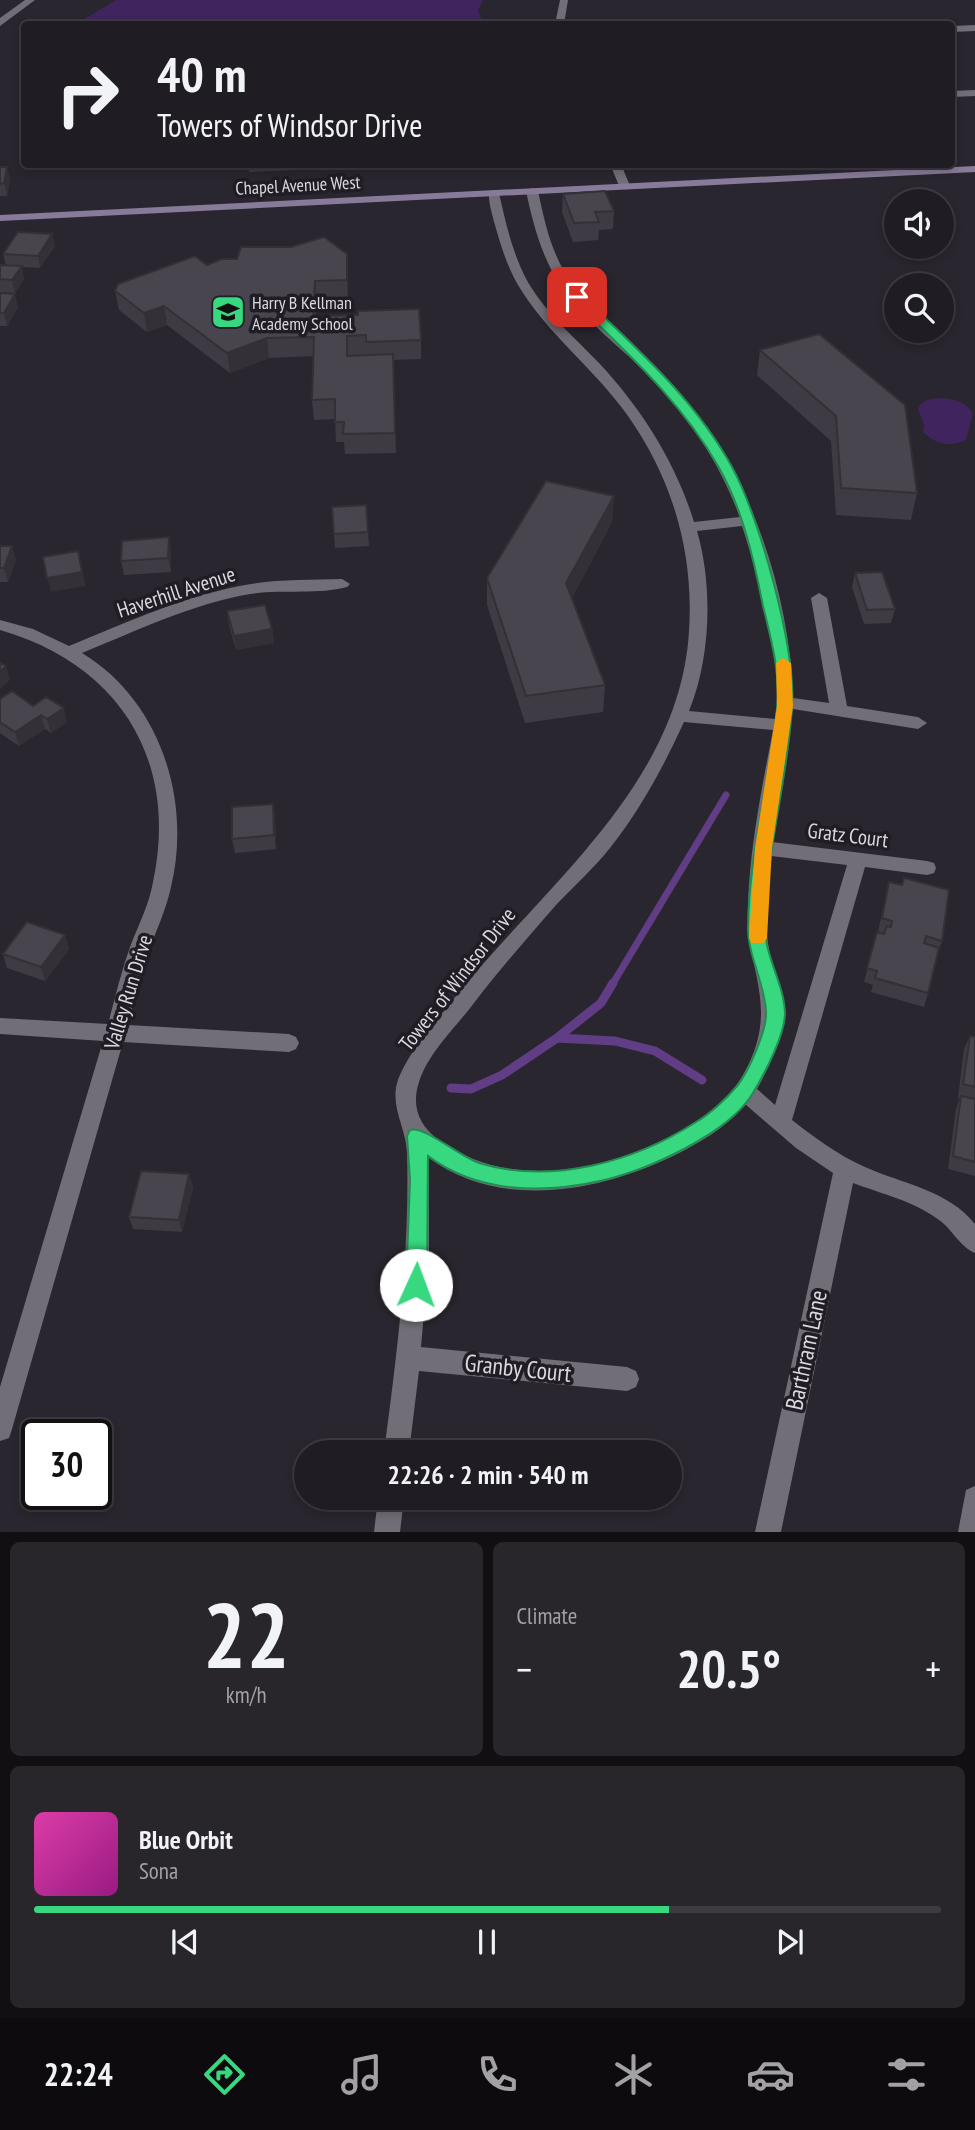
<!DOCTYPE html>
<meta charset="utf-8">
<style>
body{margin:0;font-family:"PT Sans Narrow",sans-serif;background:#28252b;color:#f1f3f6;height:100vh;display:flex;flex-direction:column;font-size:26px;white-space:nowrap}
*{box-sizing:border-box;margin:0}
p{font-size:23px;color:#a2a1a6}
.icon{flex:none;width:38px;height:38px;fill:none;stroke:currentColor;stroke-width:2;stroke-linecap:round;stroke-linejoin:round}
.map{position:relative;height:1532px;overflow:hidden}
.drawer{display:flex;flex-direction:column;gap:10px;padding:10px;background:#120f13;flex:1}
.drawer>*{flex:none}
.top-card{position:absolute;left:21px;top:21px;width:934px;height:147px;border-radius:7px;box-shadow:0 4px 10px #0003,0 0 0 2px #3d3a41;background:#201c23;color:#f1f3f6;overflow:hidden}
.controls{position:absolute;left:884px;top:189px;display:grid;gap:14px}
.controls a{display:grid;place-items:center;width:70px;height:70px;border-radius:50%;background:#201c23;box-shadow:0 4px 10px #0003,0 0 0 2px #3d3a41;font-size:35px}
.speed{position:absolute;left:21px;top:1419px;display:flex;gap:14px;font-size:35px;font-weight:700;text-align:center}
.speed>*{display:grid;place-content:center;width:91px;height:91px;border-radius:50%;background:#201c23;box-shadow:0 4px 10px #0003,0 0 0 2px #3d3a41;line-height:1}
.speed .limit{border:4px solid #111;border-radius:10px;background:#fff;color:#111}
.pin{position:absolute;display:grid;place-items:center;width:60px;height:60px;color:#fff;margin:-30px;border-radius:14px;box-shadow:0 4px 10px #0006}
.me{position:absolute;width:77px;margin:-38px;rotate:2deg;stroke-linejoin:round;filter:drop-shadow(0 0 5px #0008)}
.turn{display:flex;align-items:center;gap:24px;height:147px;padding:0 21px;font-size:32px}
.turn .icon{width:91px;height:91px;stroke-width:2.5}
.turn b{display:block;font-size:49px;line-height:60px}
.big{font-size:52px;font-weight:700;line-height:1.1}
.drawer .card{flex:1;display:flex;flex-direction:column;justify-content:center;gap:10px;min-width:0;padding:0 24px;border-radius:10px;background:#28252b}
.drawer .dial{align-items:center;gap:0}
.dial b{font-size:91px;line-height:1}
.song{display:flex;align-items:center;gap:21px}
.cover{width:84px;height:84px;border-radius:10px;background:linear-gradient(135deg,hsl(320 70% 55%),hsl(310 70% 35%))}
.played{height:7px;border-radius:4px;background:linear-gradient(90deg,#37d880 70%,#3d3a41 70%)}
.keys{display:flex;justify-content:space-around;direction:ltr}
.heat{display:flex;justify-content:space-between;align-items:center;font-size:38px;direction:ltr}
.drawer .tiles{flex:1;display:grid;gap:10px;grid-template-columns:1fr 1fr}
.card:last-child{grid-column:span 2}
.trip{position:absolute;left:294px;top:1440px;width:388px;height:70px;border-radius:35px;background:#201c23;box-shadow:0 4px 10px #0003,0 0 0 2px #3d3a41;font-weight:700;line-height:70px;text-align:center}
.tabs{display:flex;height:112px;justify-content:space-around;align-items:center;background:#0d0b0e;color:#a2a1a6}
.tabs .icon{width:49px;height:49px}
.tabs .selected{color:#37d880}
.tabs b{font-size:32px;color:#f1f3f6}
.map>svg:first-child{display:block}
</style>
<div class="map">
<svg width="975" height="1532" viewBox="0 0 975 1532">
<rect width="100%" height="100%" fill="#2a262f"/>
<!-- green -->
<path fill="#40245d" d="M116 0H483L478 10 483 24H76Z
M941 398C955 399 965 402 973 413L966 440C950 447 936 445 923 432L924 425 918 408C923 399 931 399 941 398Z"/>
<g fill="none" stroke-linecap="round" stroke-linejoin="round">
<!-- stream-far1 -->
<path stroke="#603d85" stroke-width="7" d="M612 985 726 795"/>
<!-- stream -->
<path stroke="#603d85" stroke-width="9" d="M557 1038 601 1003 613 983
M451 1088 471 1089 502 1075 557 1038 615 1041 655 1051 702 1080"/>
<!-- minor -->
<path fill="#726e78" fill-rule="evenodd" d="M25 0H35L0 26V18Z
M560 0H568L564 24H555Z
M975 25V31L952 32V26Z
M975 90V96L952 97V91Z
M610 164H621L630 186 628 188H620Z
M532 188 538 191C544 219 550 247 564 271 592 321 645 351 681 394 750 473 790 593 793 698L829 703 811 598 819 593 827 598 847 706 918 717 927 723 918 729 793 709 772 842 927 861 934 863 936 868 934 873 927 875 865 867 792 1120C815 1138 838 1155 865 1167 903 1184 948 1190 975 1224V1253C960 1247 952 1229 939 1220 914 1201 882 1194 853 1183L781 1532H755L833 1173 796 1148 745 1104C726 1128 698 1144 671 1157 597 1192 500 1210 429 1158V1255L421 1347 627 1367 636 1371 639 1379 636 1387 627 1391 419 1371 409 1452H384C397 1353 410 1253 407 1153 406 1126 388 1105 399 1077 412 1047 436 1022 456 996 546 884 680 784 689 631 694 553 673 480 628 416 595 369 547 334 518 285 507 266 501 246 495 225 492 214 488 201 489 191L499 193C506 224 513 256 529 284 547 314 575 338 599 363 642 409 676 463 694 522L740 517C722 471 699 430 666 393 630 352 580 322 553 273 539 247 532 219 526 191ZM742 526C761 585 784 655 775 719L689 711C711 657 713 586 697 531ZM684 722 773 730C762 787 750 846 748 904 745 973 782 1006 743 1075 728 1101 701 1120 675 1134 603 1172 509 1191 439 1140 419 1126 411 1106 419 1082 428 1053 456 1027 474 1003 500 969 528 937 556 905 574 886 594 868 610 848 640 810 664 766 684 722ZM771 856 847 865 775 1105 757 1089C774 1058 788 1025 780 990 777 974 770 959 768 943 764 914 767 884 771 856Z
M342 579 350 584 347 587C318 595 281 589 250 594 192 604 136 631 82 653 160 700 192 800 171 887 166 910 156 931 148 953 140 977 134 1001 128 1025L289 1034 296 1037 299 1043 296 1049 289 1052 123 1042 12 1429 9 1438 0 1441V1387L103 1041 0 1034V1018L108 1024C115 998 121 972 130 947 138 926 149 905 153 882 179 760 119 664 0 630V620L33 629 69 646C128 622 188 594 251 584 281 579 312 580 342 579Z
M975 1486V1532H958L966 1490Z
M378 1498H404L400 1532H374Z"/>
<!-- secondary -->
<path fill="#887b99" fill-rule="evenodd" d="M975 166V172L0 221V215Z"/>
</g>
<!-- wall -->
<path fill="#3f3b44" d="M89 164H126L89 166Z
M160 164H236L161 168Z
M248 164H320V169L249 172Z
M0 167 10 179 7 196H0Z
M563 194 614 211 613 229 599 230 598 240 573 242 562 212Z
M52 234 55 246 40 268 22 267 24 279 15 293 0 292V265H6L3 254Z
M347 254 348 299 316 300V326L421 340V359L393 360 396 453 345 454 344 442H336L335 419 314 420 312 400 314 356 269 358 230 373 167 325 147 332 119 310 115 291 207 265 237 259Z
M0 293 18 307 7 326H0Z
M760 350 905 405 917 493 911 520 836 515 831 441 757 375Z
M614 496 612 522 572 598 605 685 603 712 525 723 487 605V578Z
M332 507 368 532 369 546 335 548Z
M0 546 16 560 8 582H0Z
M171 551V572L124 575 121 561Z
M855 573 895 609 891 623 864 624 852 587Z
M227 611 272 629 274 643 236 650 229 625Z
M0 699 33 706 67 722 51 733 45 729 19 746 0 733Z
M273 804 275 818 276 849 235 853 232 839Z
M889 882 942 941 937 955 928 993 924 1007 871 992 873 985 864 982 877 932 884 934 878 932Z
M65 935 69 949 45 981 7 968 3 954Z
M970 1036 975 1037V1176L948 1169 956 1109 960 1098H958L964 1049Z
M189 1174 193 1187 182 1232 133 1229 129 1217Z"/>
<!-- shaded-wall -->
<path fill="#333037" d="M7 167 10 179 7 196 4 183Z
M52 234 55 246 40 268 38 256Z
M347 254 348 272V299L347 280Z
M22 266 24 279 15 293 12 280Z
M315 281 316 300 315 345 313 326Z
M15 294 18 307 7 326 4 313Z
M164 306 167 325 147 332 144 313Z
M267 338 269 358 230 373 227 353Z
M614 496 612 522 565 610 566 583Z
M169 537 171 551V572L168 558Z
M12 546 16 560 8 582 4 568Z
M78 551 86 586 51 592 47 578Z
M272 629 274 643 236 650 234 636Z
M6 666 10 680 0 689V672Z
M64 708 67 722 51 733 47 719Z
M41 715 45 729 19 746 15 732Z
M273 804 275 818 276 849 274 835Z
M65 935 69 949 45 981 41 967Z
M189 1174 193 1187 182 1232 179 1220Z"/>
<!-- building -->
<path fill="#49454f" stroke="#333037" stroke-width="2" d="M0 167H7L4 183 0 184Z
M605 191 614 211 595 212 599 222 574 223 563 194Z
M18 232 52 234 38 256 3 254Z
M324 237 347 254V280L315 281 313 326 324 325V316L358 315V311L419 309 421 340 366 342V335L347 336V356L393 354 395 433 343 434 344 422H335V399L312 400 314 337 267 338 227 353 164 306 144 313 115 291 118 284 195 256 207 265 222 259H237L241 247H291Z
M0 265 22 266 12 280 0 279Z
M0 293 15 294 4 313H0Z
M819 334 905 405 917 493 841 488 836 416 760 350Z
M546 481 614 496 566 583 605 685 526 696 487 578Z
M366 505 368 532 334 534 332 507Z
M169 537 168 558 121 561 122 541Z
M0 546H12L4 568H0Z
M78 551 82 572 47 578 43 557Z
M882 572 895 609 867 610 855 573Z
M265 605 272 629 234 636 227 611Z
M0 663 6 666 0 672Z
M12 691 33 706 46 697 64 708 47 719 41 715 15 732 0 722V699Z
M273 804 274 835 232 839V807Z
M904 878 949 890 942 941 926 936 924 943 939 948 928 993 875 978 877 971 867 968 877 932 884 934 887 926 891 927 892 921 882 918 889 882 902 885Z
M27 922 65 935 41 967 3 954Z
M970 1036 975 1037V1087L963 1084Z
M961 1096 975 1099V1162L953 1156Z
M141 1171 189 1174 179 1220 129 1217Z"/>
<!-- route -->
<path fill="#37d880" stroke="#248c53" stroke-width="2" d="M573 295H581C636 348 695 399 732 467 760 518 796 649 792 706 788 780 765 853 765 928 765 956 784 984 785 1013 785 1035 765 1073 753 1093 729 1134 645 1171 600 1181 542 1194 478 1193 428 1156L427 1285 424 1292 416 1295 409 1292 406 1285 410 1180 407 1136 410 1130C424 1125 460 1157 479 1163 551 1185 634 1162 696 1122 710 1114 727 1098 737 1086 749 1071 767 1030 766 1012 765 984 748 956 748 928 749 854 769 782 777 709 781 674 771 639 763 606 754 560 742 507 718 466 681 401 626 352 573 300Z"/>
<!-- slow -->
<path fill="#f59e0b" d="M783 658 791 663 793 706 772 848 767 938 764 943H751L749 938 755 848 777 706 776 663Z"/>
<!-- icons -->
<defs>
<g id="school-square" transform="scale(1.75)"><rect x="-9" y="-9" width="18" height="18" rx="4" fill="#37d880" stroke="#201d26"/><path d="M0-5L7-2L0 1L-7-2ZM-4 1L0 2.5L4 1V4Q0 6-4 4Z" fill="#111"/></g>
</defs>
<g fill-rule="evenodd">
<use href="#school-square" x="228" y="312"/>
</g>
<g text-anchor="middle" dominant-baseline="central" stroke-width="7" stroke-linejoin="round" paint-order="stroke">
<!-- far-street labels -->
<g font-size="18" fill="#dbd8de" stroke="#201d26">
<text transform="translate(298 185) rotate(-3)">Chapel Avenue West</text>
</g>
<!-- far-poi labels -->
<g font-size="18" fill="#dbd8de" stroke="#201d26" text-anchor="start">
<text x="252" y="302">Harry B Kellman<tspan x="252" dy="21">Academy School</tspan></text>
</g>
<!-- street labels -->
<g font-size="21" fill="#dbd8de" stroke="#201d26">
<text transform="translate(176 592) rotate(-18)">Haverhill Avenue</text>
<text transform="translate(848 835) rotate(7)">Gratz Court</text>
<text transform="translate(457 979) rotate(-52)">Towers of Windsor Drive</text>
<text transform="translate(128 992) rotate(-73)">Valley Run Drive</text>
</g>
<!-- near-street labels -->
<g font-size="24" fill="#dbd8de" stroke="#201d26">
<text transform="translate(806 1350) rotate(-78)">Barthram Lane</text>
<text transform="translate(518 1368) rotate(6)">Granby Court</text>
</g>
</g>
</svg>
<div class="controls">
<a><svg class="icon" aria-label="sound" viewBox="0 0 24 24"><path d="M4 9h4l5-4v14l-5-4H4zM17 9q2 3 0 6"/></svg></a>
<a><svg class="icon" aria-label="search" viewBox="0 0 24 24"><circle cx="10" cy="10" r="6"/><path d="M15 15l6 6"/></svg></a>
</div>
<div class="speed"><div class="limit">30</div></div>
<div class="pin" style="left:577px;top:297px;background:#d93025"><svg class="icon" aria-label="arrive" viewBox="0 0 24 24"><path d="M6 21V4h12l-3 4 3 4H6"/></svg></div>
<svg class="me" style="left:416px;top:1285px" viewBox="-20 -20 40 40"><circle r="19" fill="#fff"/><path d="M0-13L10 11 0 6-10 11z" fill="#37d880"/></svg>
<div class="trip">22:26 · 2 min · 540 m</div>
<div class="top-card">
<div class="turn"><svg class="icon" aria-label="right" viewBox="0 0 24 24"><path d="M7 20v-9h11M14 6l5 5-5 5"/></svg><div><b>40 m</b>Towers of Windsor Drive</div></div>
</div>
</div>
<section class="drawer">
<div class="tiles">
<div class="card dial"><b>22</b><p>km/h</p></div>
<div class="card"><p>Climate</p>
<div class="heat"><a>−</a><b class="big">20.5°</b><a>+</a></div>
</div>
<div class="card">
<div class="song"><i class="cover"></i><div><b>Blue Orbit</b><p>Sona</p></div></div>
<div class="played"></div>
<div class="keys"><svg class="icon" aria-label="previous" viewBox="0 0 24 24"><path d="M18 5L8 12l10 7zM5 5v14"/></svg><svg class="icon" aria-label="pause" viewBox="0 0 24 24"><path d="M8 5v14M16 5v14"/></svg><svg class="icon" aria-label="next" viewBox="0 0 24 24"><path d="M6 5l10 7-10 7zM19 5v14"/></svg></div>
</div>
</div>
</section>
<nav class="tabs">
<b>22:24</b>
<svg class="icon selected" aria-label="directions" viewBox="0 0 24 24"><path d="M12 3l9 9-9 9-9-9zM9 14v-3h6M13 9l2 2-2 2"/></svg>
<svg class="icon" aria-label="music" viewBox="0 0 24 24"><path d="M9 18V5l10-2v13"/><circle cx="6" cy="18" r="3"/><circle cx="16" cy="16" r="3"/></svg>
<svg class="icon" aria-label="phone" viewBox="0 0 24 24"><path d="M5 4h4l2 5-3 2q2 4 5 5l2-3 5 2v4C11 20 4 13 5 4z"/></svg>
<svg class="icon" aria-label="climate" viewBox="0 0 24 24"><path d="M12 3v18M4 7l16 10M4 17L20 7"/></svg>
<svg class="icon" aria-label="car" viewBox="0 0 24 24"><path d="M5 17H2v-5l4-1 3-4h7l3 4 3 1v5h-3M9 17h6M6 11h13"/><circle cx="7" cy="17" r="2"/><circle cx="17" cy="17" r="2"/></svg>
<svg class="icon" aria-label="filters" viewBox="0 0 24 24"><path d="M4 7h16M4 17h16"/><circle cx="9" cy="7" r="2"/><circle cx="15" cy="17" r="2"/></svg>
</nav>
